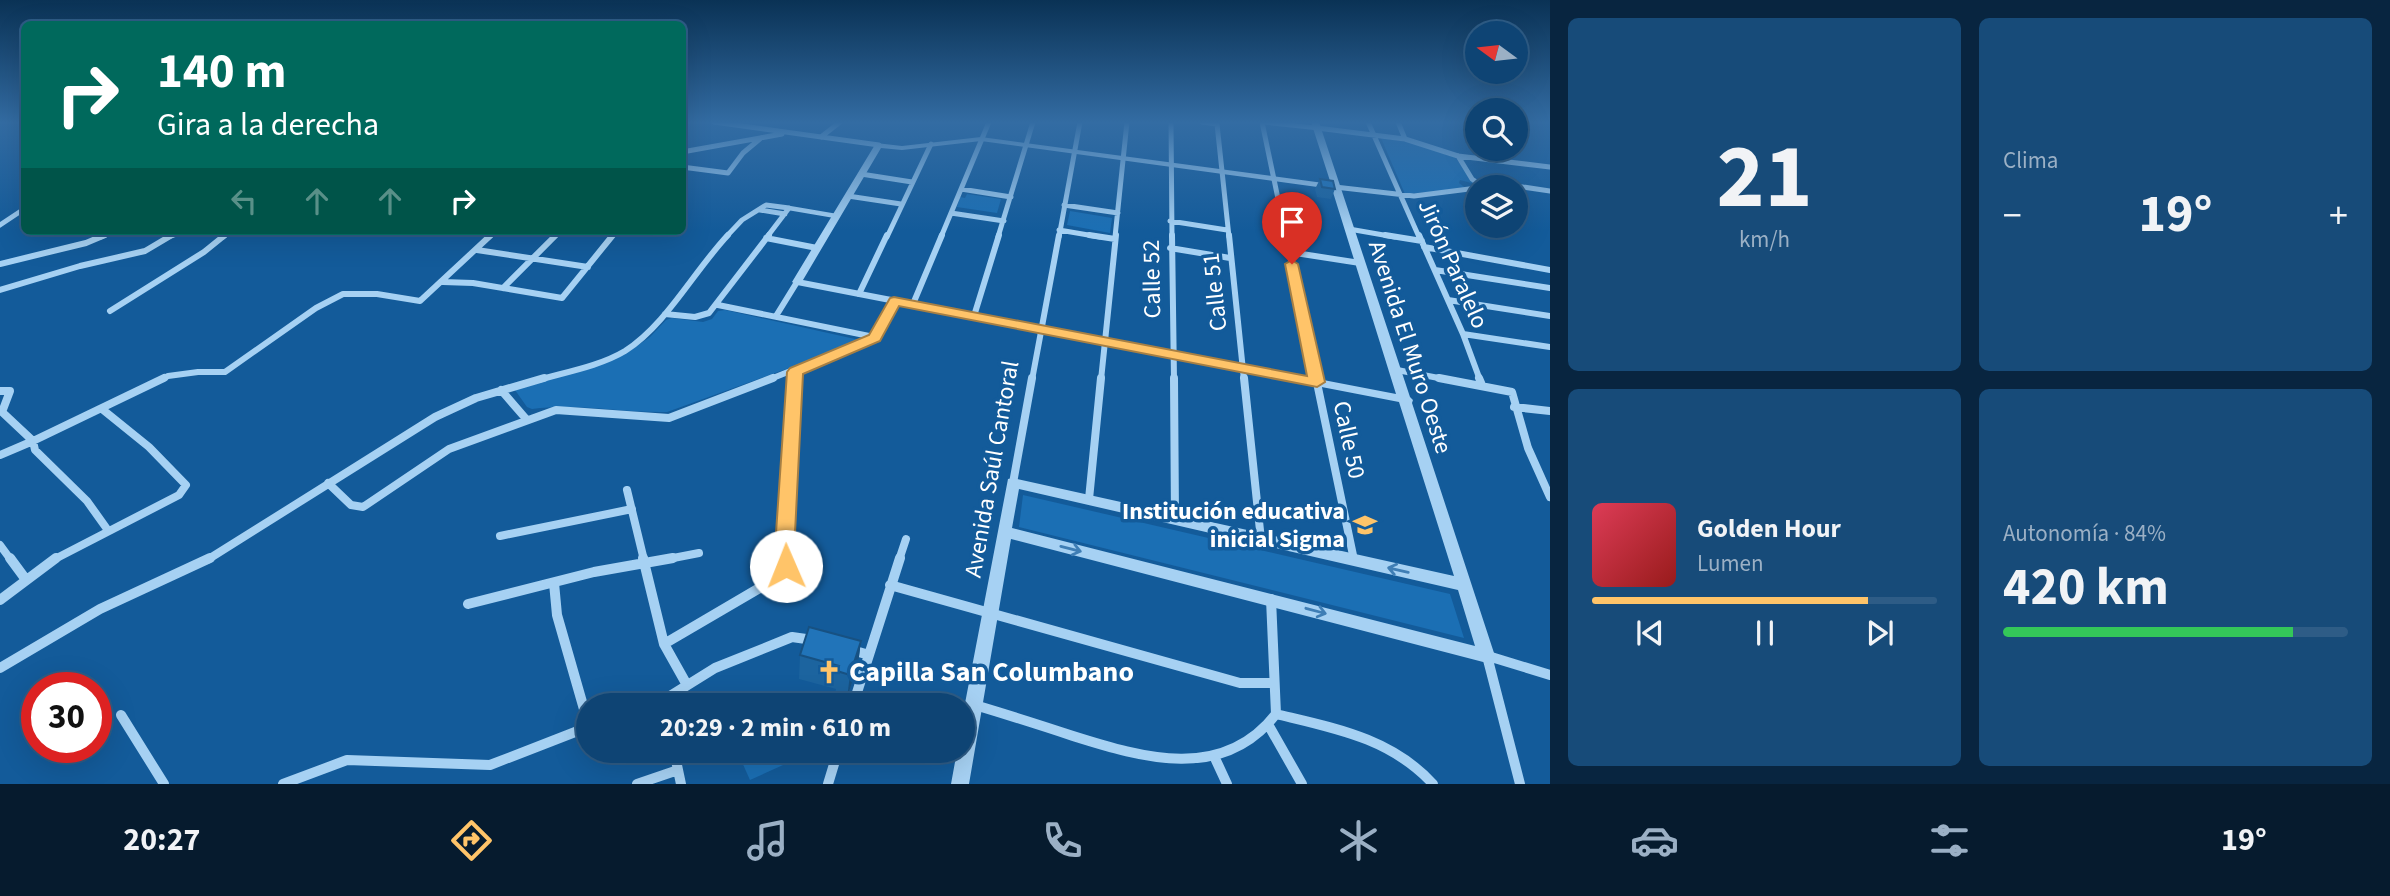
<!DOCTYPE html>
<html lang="es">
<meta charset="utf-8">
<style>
body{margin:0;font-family:"Source Sans 3",sans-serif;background:#174b79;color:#f1f3f6;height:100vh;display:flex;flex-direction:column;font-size:26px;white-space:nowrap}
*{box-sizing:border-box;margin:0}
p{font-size:23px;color:#9bb0c5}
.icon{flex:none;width:38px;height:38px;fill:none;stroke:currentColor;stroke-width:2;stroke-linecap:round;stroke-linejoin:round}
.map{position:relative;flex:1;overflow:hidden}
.drawer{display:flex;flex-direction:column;gap:18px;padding:18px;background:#082540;width:840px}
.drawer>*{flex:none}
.hud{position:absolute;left:21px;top:21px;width:665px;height:214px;border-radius:10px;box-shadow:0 7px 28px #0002,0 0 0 2px #2e5c86;background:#00695c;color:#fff;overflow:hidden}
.needle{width:46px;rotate:285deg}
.fabs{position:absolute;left:1465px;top:21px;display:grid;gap:14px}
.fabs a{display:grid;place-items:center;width:63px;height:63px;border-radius:50%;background:#0e4474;box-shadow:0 7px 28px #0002,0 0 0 2px #2e5c86;font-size:35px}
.speed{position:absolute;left:21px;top:672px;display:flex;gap:14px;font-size:35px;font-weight:700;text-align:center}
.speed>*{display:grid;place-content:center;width:91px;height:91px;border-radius:50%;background:#0e4474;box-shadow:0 7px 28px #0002,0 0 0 2px #2e5c86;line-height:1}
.speed .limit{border:10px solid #d22;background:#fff;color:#111}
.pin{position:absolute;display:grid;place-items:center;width:60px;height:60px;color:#fff;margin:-72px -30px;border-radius:50% 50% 50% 0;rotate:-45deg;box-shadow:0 0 7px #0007}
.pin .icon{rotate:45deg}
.me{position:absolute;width:77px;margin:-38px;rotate:359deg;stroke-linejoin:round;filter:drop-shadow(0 0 5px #0008)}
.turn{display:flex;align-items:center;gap:24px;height:147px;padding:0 21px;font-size:32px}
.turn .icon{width:91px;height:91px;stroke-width:2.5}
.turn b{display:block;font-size:49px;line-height:60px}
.lanes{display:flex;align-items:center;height:66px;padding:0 21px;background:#0003;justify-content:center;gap:35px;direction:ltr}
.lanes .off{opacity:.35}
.big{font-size:52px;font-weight:700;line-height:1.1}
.drawer .card{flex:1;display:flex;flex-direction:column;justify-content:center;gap:10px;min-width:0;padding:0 24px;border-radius:10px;background:#174b79}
.drawer .dial{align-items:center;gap:0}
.dial b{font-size:91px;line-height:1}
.song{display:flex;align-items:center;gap:21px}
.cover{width:84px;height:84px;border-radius:10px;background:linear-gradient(135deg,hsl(350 70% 55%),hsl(0 70% 35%))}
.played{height:7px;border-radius:4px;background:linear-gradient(90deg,#ffc469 80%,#2e5c86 80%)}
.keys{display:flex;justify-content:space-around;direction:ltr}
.heat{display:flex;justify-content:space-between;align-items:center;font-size:38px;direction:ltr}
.charge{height:10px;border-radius:5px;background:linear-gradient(90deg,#34c759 84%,#2e5c86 0)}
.drawer .tiles{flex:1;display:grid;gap:18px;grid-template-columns:repeat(2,1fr)}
.trip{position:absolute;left:576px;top:693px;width:399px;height:70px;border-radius:35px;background:#0e4474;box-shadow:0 7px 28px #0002,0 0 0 2px #2e5c86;font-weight:700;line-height:70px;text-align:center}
.tab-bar{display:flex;height:112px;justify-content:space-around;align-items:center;background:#061b2e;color:#9bb0c5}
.tab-bar .icon{width:49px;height:49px}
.tab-bar .current{color:#ffc469}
.tab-bar b{font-size:32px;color:#f1f3f6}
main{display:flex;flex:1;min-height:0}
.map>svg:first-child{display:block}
</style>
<main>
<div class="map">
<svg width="1550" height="784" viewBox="0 0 1550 784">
<rect width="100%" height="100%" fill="#135b9a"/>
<!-- green -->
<path fill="#1b6fb4" d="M1381 138 1414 143 1456 158 1475 184 1460 180 1459 183 1467 189 1405 194Z
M967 194 1001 199 997 213 957 207 960 197 965 198Z
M1070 211 1112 218 1110 233 1067 225Z
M725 310 864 341 667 412C620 413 579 403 532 409L527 407 515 390 625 354 650 337 666 320 672 318 703 322 712 319 718 311Z
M1023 495 1450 594 1464 638 1019 527Z
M737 751H800L803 756 750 780Z"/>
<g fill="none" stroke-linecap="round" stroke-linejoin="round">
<!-- pedestrian -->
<path stroke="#a6d1f3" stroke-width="4.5" d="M1262 122 1317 128
M789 208 836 216"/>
<!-- minor-far3 -->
<path stroke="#a6d1f3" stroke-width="5" d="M714 122 879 145
M1171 122 1172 237
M1202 122 1217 124 1229 237
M1262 122 1286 237
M1368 122 1419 237
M1398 122 1405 139
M1317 128 1405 139 1458 156 1550 167
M821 137 840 122
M682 152 782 134
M1458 156 1472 179 1483 187
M682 167 728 173 743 153 761 138
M861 174 912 182
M1335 187 1414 196 1477 188
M1480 187 1503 184 1550 191
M961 189 1011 197
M848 196 901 204
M1064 205 1118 213
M760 210 785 214
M951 213 1004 221
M1170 221 1227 230
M0 225 24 209
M1349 229 1395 237
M1059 230 1100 237
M101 237 114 231
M168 237 186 231
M223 237 230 231
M489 237 495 231
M554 237 560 231
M611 237 616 231
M726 237 742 220 766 205 789 208 767 237
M887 237 931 144
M941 237 989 122
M998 237 1033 122
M1059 237 1080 122
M1115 237 1127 122"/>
<!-- minor-far2 -->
<path stroke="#a6d1f3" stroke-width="6" d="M1089 235 1115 239
M1172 235 1174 380
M1229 235 1244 380
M1286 235 1316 380
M1385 235 1422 241
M1419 235 1463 334 1480 380
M766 238 817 248
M1424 247 1550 270
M1170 248 1230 258
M477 250 588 267
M1289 252 1360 263
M0 264 86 243 105 235
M1435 270 1550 288
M443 282 473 283 562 298 613 235
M503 288 556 235
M0 290 80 266 145 251 172 235
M859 294 887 235
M1448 300 1550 316
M913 304 942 235
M718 305 874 337
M110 311 204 252 225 235
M665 314 695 317 709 313 769 235
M776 316 797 282
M974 316 999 235
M1463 334 1550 347
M1397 370 1449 380
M160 380 168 376 198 372H225L316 308 343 294H377L420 301 491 235
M538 380C566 372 600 366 625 351 666 325 694 271 728 235
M768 380 875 337 894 301
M794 380 795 372
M1032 380 1059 235
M1101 380 1116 235"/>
<!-- minor-far1 -->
<path stroke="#a6d1f3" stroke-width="8" d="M1174 378 1175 519
M1244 378 1261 540
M1316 378 1354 560
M1439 378 1512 392 1528 448 1550 497
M1479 378 1482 385
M501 390 527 420
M0 391H10L2 412 33 441 164 378
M1514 407 1550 411
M0 455 33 441 35 450 87 501 107 529
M328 483 351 505 363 507 449 449 556 410 669 418 773 378
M1013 483 1032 378
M627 490 644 560
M1089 499 1101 378
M500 536 632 509
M0 545 11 560
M53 560 179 495 186 485 149 447 102 409
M207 560 435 417 476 398 544 378
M663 560 699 553
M788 560 786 533 794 378
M899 560 906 539"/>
<!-- minor -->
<path stroke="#a6d1f3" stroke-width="10" d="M10 558 24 577
M643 558 664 644 687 685
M554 583 557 615 588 723
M890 585 1240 683H1274
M0 600 56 558
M468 604 594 572 673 558
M664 644 768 583 780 573 789 558
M852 650 869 655
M1487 656 1520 784
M1488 656 1550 675
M0 668 100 609 210 558
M662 701 715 668 792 637 813 640
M645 705 662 701 663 705
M853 705 900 558
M975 705C1008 715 1040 725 1073 736 1143 758 1223 782 1276 714L1271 599
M1276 714C1334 728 1391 738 1433 784
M121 715 164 784
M1269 726 1302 784
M674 751 681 784
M1214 756 1227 784
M283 784 347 760 490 765 588 727
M637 784 678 770
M828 784 838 751"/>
<!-- tertiary -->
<path fill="#a6d1f3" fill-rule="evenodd" d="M1311 122H1319L1410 397 1413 400 1412 403 1495 656 1493 661 1487 663 1011 539 969 784H951L957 751H962V719L1008 479 1013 478 1454 576 1399 402 797 285 792 282 876 143 902 146 981 137 1331 184ZM981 141 1332 189 1396 394 803 280 881 148 902 150ZM1019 489 1458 590 1475 646 1012 528Z"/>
</g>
<!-- wall -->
<path fill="#1c649f" d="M1320 179 1335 189 1331 199 1317 197 1315 189Z
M861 641 858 664 847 698 835 694 836 689 799 679 800 655Z"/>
<!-- shaded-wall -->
<path fill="#175182" d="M861 641 858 664 847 698 850 675Z"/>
<!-- building -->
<path fill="#2174b9" stroke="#175182" stroke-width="2" d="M1320 179 1333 181 1335 189 1322 187Z
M809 627 861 641 850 675 837 671 839 666 800 655Z"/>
<!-- one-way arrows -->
<defs><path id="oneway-shaft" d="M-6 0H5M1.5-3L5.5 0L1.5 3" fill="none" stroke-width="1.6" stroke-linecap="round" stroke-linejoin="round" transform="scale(1.75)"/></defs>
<g stroke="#3f7eb5">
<use href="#oneway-shaft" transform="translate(1071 549) rotate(14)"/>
<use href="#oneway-shaft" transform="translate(1398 570) rotate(-167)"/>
<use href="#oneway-shaft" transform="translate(1316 611) rotate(15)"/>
</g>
<!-- sky -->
<linearGradient id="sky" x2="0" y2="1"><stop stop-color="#0a3255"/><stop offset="0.53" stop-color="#336ca3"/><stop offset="1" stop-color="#336ca3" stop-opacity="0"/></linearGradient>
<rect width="1550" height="231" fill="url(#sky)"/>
<!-- route -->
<path fill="#ffc469" stroke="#a67f44" stroke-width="2" d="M1292 260 1298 264 1325 382 1317 387 899 306 880 341 803 374 795 533 799 554 793 572 786 574 779 572 776 566 780 554 776 533 787 372 790 368 869 335 890 298 894 297 1307 376 1285 264Z"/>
<!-- icons -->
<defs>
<g id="school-bare" transform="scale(1.89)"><path d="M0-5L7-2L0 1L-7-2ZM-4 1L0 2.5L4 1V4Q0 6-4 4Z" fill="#ffc469" stroke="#135b9a" stroke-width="2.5" paint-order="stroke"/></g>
<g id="church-bare" transform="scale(1.89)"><path d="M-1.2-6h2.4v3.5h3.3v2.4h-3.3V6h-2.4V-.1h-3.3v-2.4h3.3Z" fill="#ffc469" stroke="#135b9a" stroke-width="2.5" paint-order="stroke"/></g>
</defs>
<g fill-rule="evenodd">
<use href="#school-bare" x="1365" y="525"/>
<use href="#church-bare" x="829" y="672"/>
</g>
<g text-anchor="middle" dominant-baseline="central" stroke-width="7" stroke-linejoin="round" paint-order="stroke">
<!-- street labels -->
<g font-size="24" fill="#fff" stroke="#135b9a">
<text transform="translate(1453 264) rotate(66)">Jirón Paralelo</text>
<text transform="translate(1152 279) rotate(-91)">Calle 52</text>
<text transform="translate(1215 292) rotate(-96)">Calle 51</text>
<text transform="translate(1410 347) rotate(72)">Avenida El Muro Oeste</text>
<text transform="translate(1349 440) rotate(78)">Calle 50</text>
<text transform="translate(992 469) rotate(-80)">Avenida Saúl Cantoral</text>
</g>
<!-- poi labels -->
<g font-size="24" font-weight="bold" fill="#fff" stroke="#135b9a" text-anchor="end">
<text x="1345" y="511">Institución educativa<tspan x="1345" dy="28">inicial Sigma</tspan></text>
</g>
<!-- near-poi labels -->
<g font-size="28" font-weight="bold" fill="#fff" stroke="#135b9a" text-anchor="start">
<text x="849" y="672">Capilla San Columbano</text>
</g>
</g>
</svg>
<div class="fabs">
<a><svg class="needle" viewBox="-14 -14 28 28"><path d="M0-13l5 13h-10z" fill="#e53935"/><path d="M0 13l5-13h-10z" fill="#9bb0c5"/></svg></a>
<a><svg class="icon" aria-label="search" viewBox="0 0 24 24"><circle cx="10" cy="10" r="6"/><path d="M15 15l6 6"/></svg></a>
<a><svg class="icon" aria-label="layers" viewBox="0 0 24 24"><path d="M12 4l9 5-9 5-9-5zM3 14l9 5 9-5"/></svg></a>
</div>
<div class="speed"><div class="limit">30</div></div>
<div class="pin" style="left:1292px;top:264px;background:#d93025"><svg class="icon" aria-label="arrive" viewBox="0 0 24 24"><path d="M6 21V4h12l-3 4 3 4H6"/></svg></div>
<svg class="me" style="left:786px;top:566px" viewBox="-20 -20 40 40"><circle r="19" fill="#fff"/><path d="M0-13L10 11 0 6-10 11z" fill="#ffc469"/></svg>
<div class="trip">20:29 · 2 min · 610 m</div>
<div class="hud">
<div class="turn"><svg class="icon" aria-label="right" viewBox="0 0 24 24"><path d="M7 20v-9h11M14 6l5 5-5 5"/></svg><div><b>140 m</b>Gira a la derecha</div></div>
<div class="lanes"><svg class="icon off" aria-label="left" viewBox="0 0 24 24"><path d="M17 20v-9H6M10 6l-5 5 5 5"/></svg><svg class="icon off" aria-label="ahead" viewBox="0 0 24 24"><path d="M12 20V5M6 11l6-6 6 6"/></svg><svg class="icon off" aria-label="ahead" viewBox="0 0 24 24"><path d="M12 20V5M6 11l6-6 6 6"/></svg><svg class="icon" aria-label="right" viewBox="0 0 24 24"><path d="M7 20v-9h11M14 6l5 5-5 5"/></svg></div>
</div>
</div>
<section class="drawer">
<div class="tiles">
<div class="card dial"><b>21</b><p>km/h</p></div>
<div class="card"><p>Clima</p>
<div class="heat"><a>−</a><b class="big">19°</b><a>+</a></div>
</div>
<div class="card">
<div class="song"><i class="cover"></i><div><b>Golden Hour</b><p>Lumen</p></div></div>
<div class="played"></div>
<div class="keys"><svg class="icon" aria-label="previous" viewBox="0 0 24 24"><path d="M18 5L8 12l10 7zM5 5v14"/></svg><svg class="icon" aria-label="pause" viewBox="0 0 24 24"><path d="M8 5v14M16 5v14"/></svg><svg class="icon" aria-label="next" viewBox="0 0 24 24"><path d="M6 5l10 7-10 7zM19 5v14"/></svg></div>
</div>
<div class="card"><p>Autonomía · 84%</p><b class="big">420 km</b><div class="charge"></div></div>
</div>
</section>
</main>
<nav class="tab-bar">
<b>20:27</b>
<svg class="icon current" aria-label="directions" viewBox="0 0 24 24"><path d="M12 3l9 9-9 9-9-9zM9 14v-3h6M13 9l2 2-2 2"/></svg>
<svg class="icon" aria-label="music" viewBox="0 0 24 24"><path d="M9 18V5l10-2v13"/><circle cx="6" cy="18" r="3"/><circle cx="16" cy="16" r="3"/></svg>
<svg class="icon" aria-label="phone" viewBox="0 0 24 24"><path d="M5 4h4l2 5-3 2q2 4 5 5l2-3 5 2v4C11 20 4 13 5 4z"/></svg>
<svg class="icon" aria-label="climate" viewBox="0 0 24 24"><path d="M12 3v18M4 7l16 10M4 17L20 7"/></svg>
<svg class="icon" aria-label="car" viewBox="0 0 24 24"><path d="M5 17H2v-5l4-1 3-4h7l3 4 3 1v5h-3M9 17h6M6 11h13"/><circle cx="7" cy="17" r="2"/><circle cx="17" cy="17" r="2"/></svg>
<svg class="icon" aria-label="filters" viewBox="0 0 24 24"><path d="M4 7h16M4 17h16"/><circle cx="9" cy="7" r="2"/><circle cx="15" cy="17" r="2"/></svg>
<b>19°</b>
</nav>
